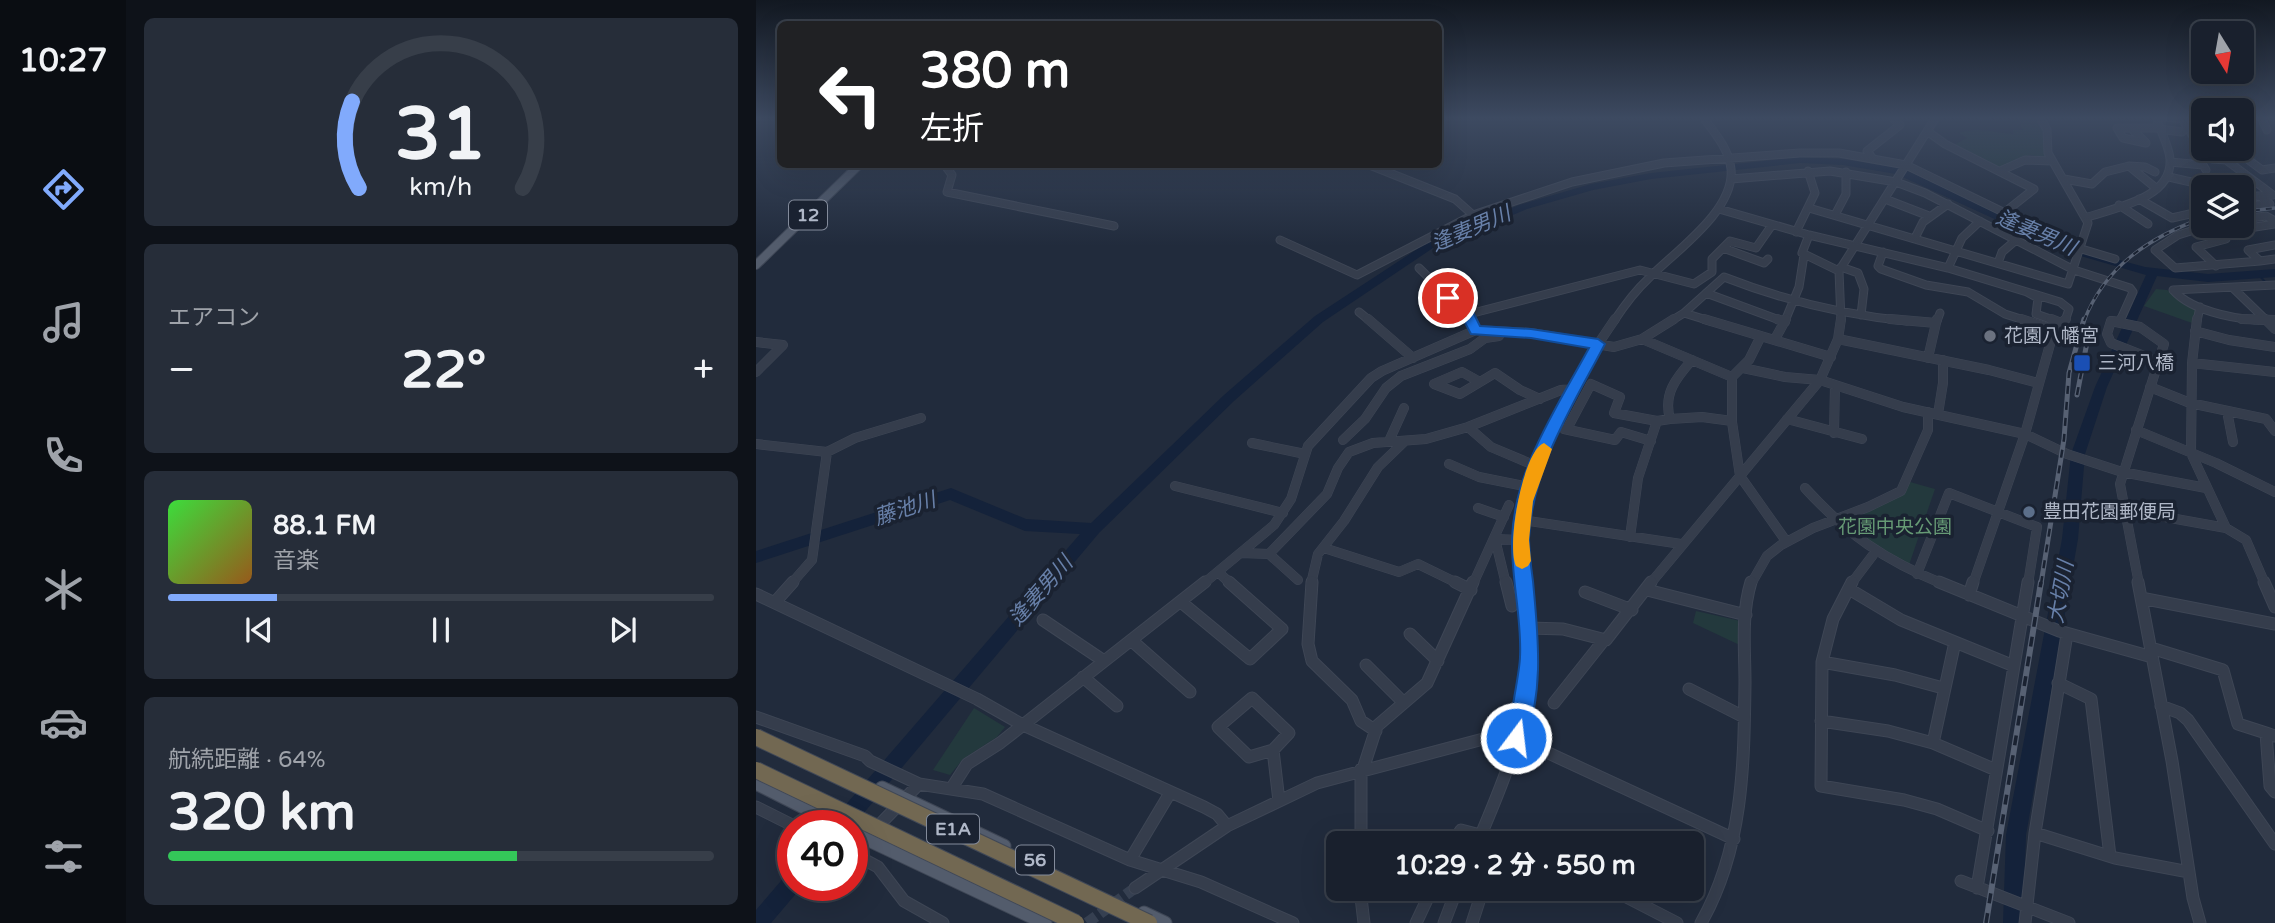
<!DOCTYPE html>
<html lang="ja">
<meta charset="utf-8">
<style>
body{margin:0;font-family:"Varela Round","Noto Sans JP",sans-serif;background:#262d39;color:#f1f3f6;height:100vh;display:flex;flex-direction:column;font-size:26px;white-space:nowrap}
*{box-sizing:border-box;margin:0}
p{font-size:23px;color:#9fa3aa}
.icon{flex:none;width:38px;height:38px;fill:none;stroke:currentColor;stroke-width:2;stroke-linecap:round;stroke-linejoin:round}
.map{position:relative;flex:1;overflow:hidden}
.drawer{display:flex;flex-direction:column;gap:18px;padding:18px;background:#0e1219;width:630px}
.drawer>*{flex:none}
.top-card{position:absolute;left:21px;top:21px;width:665px;height:147px;border-radius:10px;box-shadow:0 7px 28px #0002,0 0 0 2px #373e49;background:#202124;color:#fff;overflow:hidden}
.needle{width:46px;rotate:169deg}
.controls{position:absolute;left:1435px;top:21px;display:grid;gap:14px}
.controls a{display:grid;place-items:center;width:63px;height:63px;border-radius:10px;background:#19202d;box-shadow:0 7px 28px #0002,0 0 0 2px #373e49;font-size:35px}
.speed{position:absolute;left:21px;top:810px;display:flex;gap:14px;font-size:35px;font-weight:700;text-align:center}
.speed>*{display:grid;place-content:center;width:91px;height:91px;border-radius:50%;background:#19202d;box-shadow:0 7px 28px #0002,0 0 0 2px #373e49;line-height:1}
.speed .limit{border:10px solid #d22;background:#fff;color:#111}
.pin{position:absolute;display:grid;place-items:center;width:60px;height:60px;color:#fff;margin:-30px;border:4px solid #fff;border-radius:50%;box-shadow:0 2px 7px #0007}
.me{position:absolute;width:77px;margin:-38px;rotate:15deg;stroke-linejoin:round;filter:drop-shadow(0 0 5px #0008)}
.turn{display:flex;align-items:center;gap:24px;height:147px;padding:0 28px;font-size:32px}
.turn .icon{width:91px;height:91px;stroke-width:2.5}
.turn b{display:block;font-size:49px;line-height:60px}
.big{font-size:52px;font-weight:800;line-height:1.1}
.drawer .tile{flex:1;display:flex;flex-direction:column;justify-content:center;gap:10px;min-width:0;padding:0 24px;border-radius:10px;background:#262d39}
.drawer .dial{align-items:center;gap:0}
.dial svg{height:182px;overflow:visible;fill:none;stroke:#373e49;stroke-width:7;stroke-linecap:round;text-anchor:middle}
.dial text{fill:#f1f3f6;stroke:none}
.song{display:flex;align-items:center;gap:21px}
.cover{width:84px;height:84px;border-radius:10px;background:linear-gradient(135deg,hsl(120 70% 55%),hsl(30 70% 35%))}
.played{height:7px;border-radius:4px;background:linear-gradient(90deg,#81aafc 20%,#373e49 20%)}
.keys{display:flex;justify-content:space-around;direction:ltr}
.heat{display:flex;justify-content:space-between;align-items:center;font-size:38px;direction:ltr}
.charge{height:10px;border-radius:5px;background:linear-gradient(90deg,#34c759 64%,#373e49 0)}
.trip{position:absolute;left:570px;top:831px;width:378px;height:70px;border-radius:10px;background:#19202d;box-shadow:0 7px 28px #0002,0 0 0 2px #373e49;font-weight:800;line-height:70px;text-align:center}
main{display:flex;flex:1;min-height:0}
.menu{display:flex;flex-direction:column;width:126px;justify-content:space-around;align-items:center;background:#0a0d12;color:#9fa3aa}
.menu .icon{width:49px;height:49px}
.menu .current{color:#81aafc}
.menu b{font-size:32px;color:#f1f3f6}
.map>svg:first-child{display:block}
</style>
<main>
<nav class="menu">
<b>10:27</b>
<svg class="icon current" aria-label="directions" viewBox="0 0 24 24"><path d="M12 3l9 9-9 9-9-9zM9 14v-3h6M13 9l2 2-2 2"/></svg>
<svg class="icon" aria-label="music" viewBox="0 0 24 24"><path d="M9 18V5l10-2v13"/><circle cx="6" cy="18" r="3"/><circle cx="16" cy="16" r="3"/></svg>
<svg class="icon" aria-label="phone" viewBox="0 0 24 24"><path d="M5 4h4l2 5-3 2q2 4 5 5l2-3 5 2v4C11 20 4 13 5 4z"/></svg>
<svg class="icon" aria-label="climate" viewBox="0 0 24 24"><path d="M12 3v18M4 7l16 10M4 17L20 7"/></svg>
<svg class="icon" aria-label="car" viewBox="0 0 24 24"><path d="M5 17H2v-5l4-1 3-4h7l3 4 3 1v5h-3M9 17h6M6 11h13"/><circle cx="7" cy="17" r="2"/><circle cx="17" cy="17" r="2"/></svg>
<svg class="icon" aria-label="filters" viewBox="0 0 24 24"><path d="M4 7h16M4 17h16"/><circle cx="9" cy="7" r="2"/><circle cx="15" cy="17" r="2"/></svg>
</nav>
<section class="drawer">
<div class="tile dial"><svg viewBox="0 0 100 80">
<path d="M14 69A42 42 0 1 1 86 69"/>
<path d="M14 69A42 42 0 0 1 11 31" stroke="#81aafc"/>
<text x="50" y="56" font-size="32" font-weight="700">31</text>
<text x="50" y="72" font-size="11">km/h</text>
</svg></div>
<div class="tile"><p>エアコン</p>
<div class="heat"><a>−</a><b class="big">22°</b><a>+</a></div>
</div>
<div class="tile">
<div class="song"><i class="cover"></i><div><b>88.1 FM</b><p>音楽</p></div></div>
<div class="played"></div>
<div class="keys"><svg class="icon" aria-label="previous" viewBox="0 0 24 24"><path d="M18 5L8 12l10 7zM5 5v14"/></svg><svg class="icon" aria-label="pause" viewBox="0 0 24 24"><path d="M8 5v14M16 5v14"/></svg><svg class="icon" aria-label="next" viewBox="0 0 24 24"><path d="M6 5l10 7-10 7zM19 5v14"/></svg></div>
</div>
<div class="tile"><p>航続距離 · 64%</p><b class="big">320 km</b><div class="charge"></div></div>
</section>
<div class="map">
<svg width="1519" height="923" viewBox="0 0 1519 923">
<rect width="100%" height="100%" fill="#212b3c"/>
<!-- green -->
<path fill="#23393d" d="M1262 117H1282C1289 131 1286 144 1292 159L1275 155 1242 168 1196 146 1211 138 1203 133C1220 126 1240 133 1258 134L1256 130H1267Z
M1400 289 1411 290 1441 307 1436 323 1388 306Z
M1154 482 1179 489 1153 565 1119 545 1090 523 1143 496Z
M940 611 989 622 990 648 937 623Z
M218 708 249 727 241 737 207 759 194 775 177 770Z"/>
<g fill="none" stroke-linecap="round" stroke-linejoin="round">
<!-- stream -->
<path stroke="#14223a" stroke-width="2" d="M1503 275 1510 283"/>
<!-- river -->
<path fill="#14223a" fill-rule="evenodd" d="M1044 157 1087 159 1147 169 1319 248 1389 267 1452 274 1519 269V277L1452 282 1401 276 1351 387 1329 454 1322 539 1270 835 1267 923H1247L1250 835 1306 539 1315 454 1339 387 1390 275 1311 252 1140 174 1087 165 1044 163 895 179 837 190 771 209 677 248 567 322 478 401 343 533 96 827 79 826 80 816 324 534 269 531 194 500 0 563V551L195 488 270 519 335 523 468 395 559 316 669 244 763 205 835 184 895 173Z
M37 872V886H45L44 889 15 923H0V910L30 875Z"/>
<!-- minor-tunnel -->
<path stroke="#364051" stroke-width="11" stroke-dasharray="11 5" stroke-linecap="butt" d="M331 923 379 888"/>
<!-- minor-far2 casing -->
<g stroke="#3e4655" stroke-width="9">
<path id="minor-far2" d="M1409 117 1447 121
M1425 117 1444 148 1456 159 1470 160 1517 195
M1505 117 1511 130
M1361 128H1375L1390 143 1367 138Z
M1375 128H1403
M1403 129 1426 132
M1171 131 1189 144 1278 189 1249 212
M1117 159 1111 151 1144 125 1136 117
M1470 160 1490 158 1506 170 1519 168
M1414 162 1447 165 1450 170
M188 164 196 175 191 192 358 226
M611 164 699 199 717 215
M1244 171 1269 160 1296 161
M1399 172 1389 167 1373 166 1401 189
M1413 177 1435 182 1450 181
M975 179 1074 171 1140 182 1169 193 1318 270 1374 288 1377 292 1364 321
M1308 179 1336 184 1349 172 1373 166
M1457 187 1450 181 1494 178
M1486 197 1517 195
M1129 199 1173 216
M1383 199 1416 218 1447 211
M1363 205 1392 224
M1502 205 1514 204 1504 196
M1053 208 1312 284 1332 223 1292 153 1291 130 1284 117
M963 209 1053 235 1192 268 1304 302 1313 309 1309 321
M1079 215 1090 194V172
M1329 218C1357 208 1417 199 1414 159 1413 145 1404 131 1400 117
M1486 219 1510 216 1519 221
M1486 224 1493 228 1519 224
M1451 226 1422 235 1399 250 1419 268 1504 261
M1456 226 1470 239 1440 247 1460 266
M1040 232 1059 193 1052 171
M1053 235 1046 253 1083 271
M1159 238 1167 222 1192 204
M524 240 601 275 717 215 816 182 908 163 1044 153H1083L1150 165 1319 247 1359 259
M1519 245 1492 250 1504 261 1519 259
M967 248 1008 263 1012 259
M1127 252 1122 266 1125 269 1170 285 1212 292 1249 314 1271 321
M1242 263 1246 252 1260 240
M1085 267 1102 273 1108 289 1105 315
M663 268 712 316
M1192 268 1206 238 1224 221
M1478 289 1511 321
M1417 290C1437 313 1490 322 1519 320
M1417 290 1519 285
M1271 292 1282 298 1280 314 1300 321
M950 293 1026 321
M603 312 614 321
M928 313 954 321
M715 321 712 316 717 313 884 270 938 284 956 272V259L974 241 1000 248 1016 225
M858 321C868 306 879 291 892 279 918 252 979 211 975 169 973 149 958 132 947 117
M915 321 928 313 968 277C1027 300 1088 315 1151 321
M1029 321 1043 287 1048 255
M1085 321 1083 271 1180 117
M1181 321 1184 313
M1355 321H1360
M1441 321 1444 307"/>
</g>
<!-- minor-far1 casing -->
<g stroke="#3e4655" stroke-width="10">
<path id="minor-far1" d="M612 319 657 358
M714 319 720 330
M948 319 1075 357
M1021 319 1029 322
M1134 319 1180 323 1181 319
M1295 319 1305 323 1310 319
M1441 319 1436 363 1435 453 1470 528 1490 540 1509 584
M1486 319 1519 320
M1509 319 1519 329
M1364 322 1365 319
M1439 331 1473 340 1519 347
M1004 338 993 360 976 377V422L984 476 1030 541
M886 339 976 377
M1019 339 1030 319
M1082 339 1233 370 1282 383
M0 342 27 345 0 372
M1172 358 1180 323
M1436 363 1519 372
M987 368 1029 377 1064 380 1147 407 1269 434 1311 454 1366 472 1450 488
M706 372 724 382 704 394 678 384Z
M724 382 739 373 764 390 784 399
M1394 387 1434 403 1510 419 1519 431
M1471 411 1477 442
M1182 414 1187 383V360
M914 419 946 417 976 421
M1031 419 1106 439
M712 427 735 447 780 466
M808 429 859 440 865 432 895 441
M811 429 835 384 864 397 858 413 901 421
M1380 430 1460 463 1519 492
M1078 433 1079 385
M587 440 609 419 630 388 645 376 714 349 729 338 743 336
M633 441 648 408
M496 443 549 454
M0 444 71 452 99 438 165 418
M693 464 723 477 773 487
M419 486 527 513
M1049 488C1092 535 1128 560 1187 584
M1368 505 1398 515 1470 528
M722 508 748 517
M766 520 925 544
M874 537 882 478 901 421 914 419C907 394 920 378 936 360
M568 548 643 572 662 564 703 584
M485 553 513 554 542 580
M513 554 571 494 582 468 593 452 617 443 670 439 712 427 805 390 816 389
M462 572 475 584
M1161 574 1193 493 1281 527 1272 584
M35 584 56 560 71 452
M447 584 518 525 535 499 552 446 615 378 626 371 720 330 775 333 858 347 886 339 918 319
M555 584 562 554 588 521 622 467 649 441
M717 584 753 505
M750 584 739 539 764 540
M767 584C765 562 763 541 765 519 775 452 821 374 859 319
M894 584 1064 380 1082 339 1085 319
M995 584 1011 556 1025 545 1057 528 1112 507 1145 491 1172 430V412
M1095 584 1120 551
M1217 584 1269 434 1298 330 1265 319
M1383 584 1364 484 1408 344 1384 327 1355 321 1351 334 1355 343 1393 358 1400 367"/>
</g>
<!-- minor casing -->
<g stroke="#3e4655" stroke-width="13">
<path id="minor" d="M556 582 552 644 556 661 596 700 605 721 620 731
M699 582 715 590
M750 582 756 606
M1096 582 1077 619 1066 662 1139 675 1187 688
M1183 582 1303 631 1396 657
M1382 582 1416 761 1437 898 1444 923
M1508 582 1519 607
M1093 589 1145 620 1258 666
M891 590 990 615
M829 592 876 610
M0 594 221 699 265 724 448 807 461 814 471 826
M1213 595 1217 582
M1385 598 1519 624
M20 601 37 582
M425 602 494 659 526 629 473 582
M287 620 348 661
M773 628 807 629 850 640 895 582
M654 634 682 661
M375 640 434 692
M1199 642 1177 743 1240 770
M1395 648 1467 670 1482 724 1510 733
M1066 662 1065 786 1148 800 1181 809 1232 831
M610 665 648 703
M327 677 361 706
M1302 683 1335 699 1354 856
M933 689 988 717
M496 698 533 733 517 750 493 757 462 727Z
M798 703 848 640
M1405 706 1424 713 1432 720 1519 844
M0 717 109 756 114 761 163 784 227 794 374 860 445 882 537 923
M1065 721 1132 731 1177 743
M1519 736 1510 733 1514 786 1519 792
M517 750 523 801
M605 769V844
M607 769 621 726 671 683 717 582
M195 789 211 764 244 743 449 582
M0 807 38 826
M1279 833 1359 858 1433 872
M736 838 753 844
M696 844 705 830 736 838 737 844
M721 844C745 788 770 730 773 668 774 639 770 611 767 582
M96 853 122 867 148 901 187 923
M96 853 163 784
M374 860 414 793
M1205 881 1313 923
M379 888 471 826 561 783 731 738H760L978 839
M1221 888 1272 582
M604 889 608 923
M855 889 921 923
M660 923 676 889
M688 923 701 889
M716 923 727 889
M945 923C987 849 988 767 989 683 989 649 985 615 995 582
M1269 923 1279 833 1311 634"/>
</g>
<!-- major-far1 casing -->
<g stroke="#3e4655" stroke-width="10">
<path id="major-far1" d="M0 265 104 164"/>
</g>
<!-- major casing -->
<g stroke="#3e4655" stroke-width="15">
<path id="major" d="M0 783 85 826
M126 788 248 846
M96 832 289 923
M388 913 409 923"/>
</g>
<!-- minor-far2 -->
<use href="#minor-far2" stroke="#353d4c" stroke-width="7"/>
<!-- minor-far1 -->
<use href="#minor-far1" stroke="#353d4c" stroke-width="9"/>
<!-- minor -->
<use href="#minor" stroke="#353d4c" stroke-width="11"/>
<!-- major-far1 -->
<use href="#major-far1" stroke="#535c6c" stroke-width="8"/>
<!-- major -->
<use href="#major" stroke="#535c6c" stroke-width="13"/>
<!-- rail-far2 casing -->
<g stroke="#576173" stroke-width="3.5">
<path id="rail-far2" d="M1486 212 1519 208
M1328 321C1349 266 1394 237 1447 218"/>
</g>
<!-- rail-far1 casing -->
<g stroke="#576173" stroke-width="5">
<path id="rail-far1" d="M1321 395 1332 337
M1285 584 1308 439 1313 373 1328 319"/>
</g>
<!-- rail casing -->
<g stroke="#576173" stroke-width="6">
<path id="rail" d="M1230 923 1285 582"/>
</g>
<!-- rail-far2 -->
<use href="#rail-far2" stroke="#1a2231" stroke-width="2" stroke-dasharray="6" stroke-linecap="butt"/>
<!-- rail-far1 -->
<use href="#rail-far1" stroke="#1a2231" stroke-width="2.5" stroke-dasharray="8" stroke-linecap="butt"/>
<!-- rail -->
<use href="#rail" stroke="#1a2231" stroke-width="3.5" stroke-dasharray="10" stroke-linecap="butt"/>
<!-- highway-bridge casing -->
<g stroke="#404857" stroke-width="18" stroke-linecap="butt">
<path id="highway-bridge" d="M0 737 393 923
M0 770 320 923"/>
</g>
<!-- highway-bridge -->
<use href="#highway-bridge" stroke="#726852" stroke-width="16"/>
</g>
<!-- wall -->
<path fill="#3c475a" d="M1222 117H1236L1235 120H1224Z"/>
<!-- sky -->
<linearGradient id="sky" x2="0" y2="1"><stop stop-color="#121821"/><stop offset="0.48" stop-color="#3d4a61"/><stop offset="1" stop-color="#3d4a61" stop-opacity="0"/></linearGradient>
<rect width="1519" height="246" fill="url(#sky)"/>
<!-- route -->
<path fill="#1a73e8" stroke="#114b97" stroke-width="2" d="M692 293 717 312 724 326 775 329 842 339 849 344C817 405 776 468 773 538 773 552 775 567 777 581 782 636 789 693 767 746L760 748 753 746C749 737 764 674 764 657 766 618 755 578 756 539 758 470 801 407 833 348L775 338 715 334 707 319 685 298Z"/>
<!-- slow -->
<path fill="#f59e0b" d="M788 443 796 449 777 501 773 540 775 561 772 566 766 569 760 566C750 546 767 450 788 443Z"/>
<!-- markers -->
<circle fill="#6b7280" stroke="#1a2231" stroke-width="2.5" cx="1234" cy="336" r="7"/>
<rect fill="#1a4fb4" stroke="#1a2231" stroke-width="2.5" x="1317" y="354" width="18" height="18" rx="3.5"/>
<circle fill="#5c6f8a" stroke="#1a2231" stroke-width="2.5" cx="1273" cy="512" r="7"/>
<g text-anchor="middle" dominant-baseline="central" stroke-width="7" stroke-linejoin="round" paint-order="stroke">
<!-- shield labels -->
<g fill="#1a2231" stroke="#838b9b" stroke-width="2">
<rect x="33" y="200.5" width="38" height="29" rx="5"/>
<rect x="171" y="814.5" width="52" height="29" rx="5"/>
<rect x="260" y="845.5" width="38" height="29" rx="5"/>
</g>
<g font-size="18" font-weight="bold" fill="#b0b8c8">
<text x="52" y="215">12</text>
<text x="197" y="829">E1A</text>
<text x="279" y="860">56</text>
</g>
<!-- poi labels -->
<g font-size="19" fill="#b0b8c8" stroke="#1a2231" text-anchor="start">
<text x="1248" y="336">花園八幡宮</text>
<text x="1342" y="363">三河八橋</text>
<text x="1287" y="512">豊田花園郵便局</text>
</g>
<!-- park labels -->
<g font-size="19" fill="#669a75" stroke="#1a2231">
<text x="1139" y="527">花園中央公園</text>
</g>
<!-- water labels -->
<g font-size="21" font-style="italic" fill="#6880a9" stroke="#1a2231">
<text transform="translate(715 229) rotate(-23)">逢妻男川</text>
<text transform="translate(1280 233) rotate(23)">逢妻男川</text>
<text transform="translate(149 509) rotate(-18)">藤池川</text>
<text transform="translate(285 591) rotate(-49)">逢妻男川</text>
<text transform="translate(1305 592) rotate(-80)">大切川</text>
</g>
</g>
</svg>
<div class="controls">
<a><svg class="needle" viewBox="-14 -14 28 28"><path d="M0-13l5 13h-10z" fill="#e53935"/><path d="M0 13l5-13h-10z" fill="#9fa3aa"/></svg></a>
<a><svg class="icon" aria-label="sound" viewBox="0 0 24 24"><path d="M4 9h4l5-4v14l-5-4H4zM17 9q2 3 0 6"/></svg></a>
<a><svg class="icon" aria-label="layers" viewBox="0 0 24 24"><path d="M12 4l9 5-9 5-9-5zM3 14l9 5 9-5"/></svg></a>
</div>
<div class="speed"><div class="limit">40</div></div>
<div class="pin" style="left:692px;top:298px;background:#d93025"><svg class="icon" aria-label="arrive" viewBox="0 0 24 24"><path d="M6 21V4h12l-3 4 3 4H6"/></svg></div>
<svg class="me" style="left:760px;top:738px" viewBox="-20 -20 40 40"><circle r="17" fill="#1a73e8" stroke="#fff" stroke-width="3"/><path d="M0-11L8 9 0 5-8 9z" fill="#fff"/></svg>
<div class="trip">10:29 · 2 分 · 550 m</div>
<div class="top-card">
<div class="turn"><svg class="icon" aria-label="left" viewBox="0 0 24 24"><path d="M17 20v-9H6M10 6l-5 5 5 5"/></svg><div><b>380 m</b>左折</div></div>
</div>
</div>
</main>
